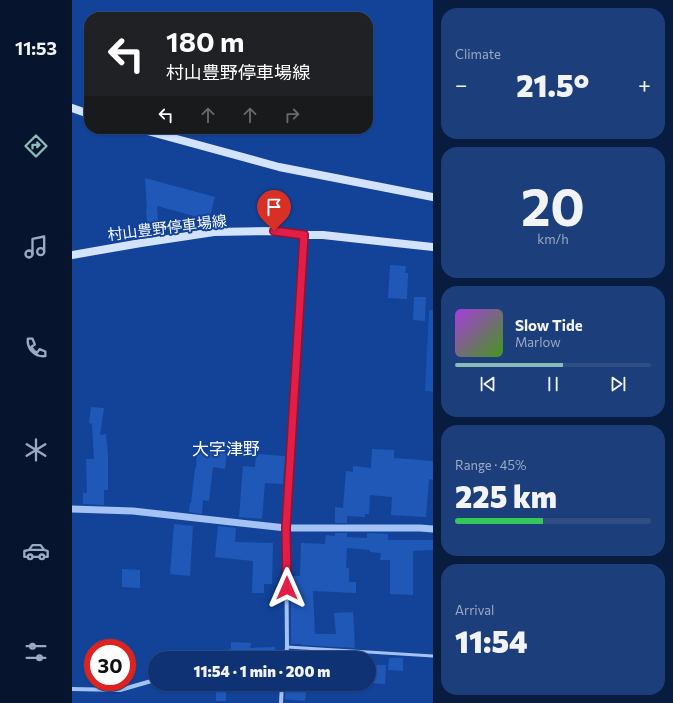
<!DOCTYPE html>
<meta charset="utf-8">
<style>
body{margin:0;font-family:Commissioner,"Noto Sans JP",sans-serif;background:#1c3e7b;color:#f1f3f6;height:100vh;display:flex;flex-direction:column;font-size:15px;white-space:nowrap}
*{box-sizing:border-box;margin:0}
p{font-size:13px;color:#9baac4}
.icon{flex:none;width:22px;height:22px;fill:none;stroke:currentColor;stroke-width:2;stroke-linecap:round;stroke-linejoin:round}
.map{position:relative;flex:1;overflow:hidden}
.drawer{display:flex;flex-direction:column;gap:8px;padding:8px;background:#081c3f;width:240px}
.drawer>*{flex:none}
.hud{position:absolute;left:12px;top:12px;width:289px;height:122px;border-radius:16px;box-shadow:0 1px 3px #0004,0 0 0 1px #2e4d85;background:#202124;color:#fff;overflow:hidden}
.speed{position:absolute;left:12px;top:639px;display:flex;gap:8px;font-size:20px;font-weight:700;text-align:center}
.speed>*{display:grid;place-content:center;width:52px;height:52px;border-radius:50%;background:#0e3273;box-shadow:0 1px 3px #0004,0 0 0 1px #2e4d85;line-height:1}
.speed .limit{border:6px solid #d22;background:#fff;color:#111}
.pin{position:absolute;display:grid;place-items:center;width:34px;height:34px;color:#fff;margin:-41px -17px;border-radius:50% 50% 50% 0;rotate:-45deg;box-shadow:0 0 4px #0007}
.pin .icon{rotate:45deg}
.me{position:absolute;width:44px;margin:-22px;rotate:0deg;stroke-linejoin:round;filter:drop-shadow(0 0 3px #0008)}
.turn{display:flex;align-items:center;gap:14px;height:84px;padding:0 16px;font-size:18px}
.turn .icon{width:52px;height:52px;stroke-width:2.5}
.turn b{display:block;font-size:28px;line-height:34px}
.lanes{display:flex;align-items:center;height:38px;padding:0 16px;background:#0003;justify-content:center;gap:20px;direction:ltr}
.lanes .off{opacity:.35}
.big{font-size:30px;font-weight:800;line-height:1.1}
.drawer .widget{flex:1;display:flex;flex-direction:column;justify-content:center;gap:6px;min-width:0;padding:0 14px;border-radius:16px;background:#1c3e7b}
.drawer .dial{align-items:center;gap:0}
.dial b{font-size:52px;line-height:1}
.song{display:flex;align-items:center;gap:12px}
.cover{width:48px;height:48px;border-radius:6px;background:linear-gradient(135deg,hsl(280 70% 55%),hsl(100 70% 35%))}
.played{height:4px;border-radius:2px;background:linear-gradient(90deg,#8bbbb9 55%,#2e4d85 55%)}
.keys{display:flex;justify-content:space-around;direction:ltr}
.heat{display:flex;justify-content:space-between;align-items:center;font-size:22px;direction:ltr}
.charge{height:6px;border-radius:3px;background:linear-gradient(90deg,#34c759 45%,#2e4d85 0)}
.trip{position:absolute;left:76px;top:651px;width:228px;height:40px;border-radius:20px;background:#0e3273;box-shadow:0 1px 3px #0004,0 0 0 1px #2e4d85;font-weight:800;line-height:40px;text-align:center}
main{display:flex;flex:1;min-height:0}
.tab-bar{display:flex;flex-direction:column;width:72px;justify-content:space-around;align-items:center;background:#06142e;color:#9baac4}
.tab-bar .icon{width:28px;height:28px}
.tab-bar .selected{color:#8bbbb9}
.tab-bar b{font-size:18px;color:#f1f3f6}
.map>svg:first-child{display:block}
</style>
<main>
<nav class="tab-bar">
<b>11:53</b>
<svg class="icon selected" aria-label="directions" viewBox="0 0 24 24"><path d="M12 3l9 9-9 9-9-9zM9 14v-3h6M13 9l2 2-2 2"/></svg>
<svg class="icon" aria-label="music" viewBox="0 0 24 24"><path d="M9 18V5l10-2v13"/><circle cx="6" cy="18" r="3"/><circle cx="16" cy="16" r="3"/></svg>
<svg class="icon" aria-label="phone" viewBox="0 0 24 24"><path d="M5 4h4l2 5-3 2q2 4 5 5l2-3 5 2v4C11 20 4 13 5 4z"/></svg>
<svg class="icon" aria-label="climate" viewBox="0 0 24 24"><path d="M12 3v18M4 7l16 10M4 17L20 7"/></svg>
<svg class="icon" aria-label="car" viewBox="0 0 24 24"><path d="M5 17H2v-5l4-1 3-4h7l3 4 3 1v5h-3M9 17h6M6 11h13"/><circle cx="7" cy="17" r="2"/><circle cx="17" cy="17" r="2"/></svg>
<svg class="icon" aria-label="filters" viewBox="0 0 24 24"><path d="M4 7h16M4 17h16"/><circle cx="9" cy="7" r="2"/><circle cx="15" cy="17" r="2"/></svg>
</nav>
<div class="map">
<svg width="361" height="703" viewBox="0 0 361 703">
<rect width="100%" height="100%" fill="#124399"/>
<!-- green -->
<path fill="#1953b3" d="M357 310H361V392L353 391Z"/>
<!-- building -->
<path fill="#2058b8" d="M73 178 143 197 137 220 85 206 87 234 76 235 74 209H75Z
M318 265 334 266 333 273H336L335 299 316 298Z
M342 297H354L353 321 341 320Z
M19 407 32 408 28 435 34 434 36 455V490H32V505L11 504V493H15L14 459H22L20 424 17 423Z
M300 449 322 450V458L361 461V480L357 479 354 517 319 515 320 497 298 495 297 514H293V517L275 516V523H263V507L271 508 274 471 281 472V466L299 468Z
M125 451 138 452V451L155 452 153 469 141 467 137 501 131 500 130 514 117 512 118 503H119L123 468H124Z
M184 454 213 456 211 484 193 483 190 519 167 517 171 466 183 467Z
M102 524 121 526 118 576 98 574Z
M146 526 164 528 163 542 201 543 200 584H192V593H180L181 561 143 557Z
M263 533H275V537L295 538V533L316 534V540H361V550L341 551V595L318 594V560H308L309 553 298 552V550L275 548 274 568H277V582H284V593L241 591 243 634H264L262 613 281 612 283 648 229 645V644H219V576H228L229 543 253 544 254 535 263 536Z
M50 569 68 570V588L50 587Z
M159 642 179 643 178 648 203 647 204 658H154V650L159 649Z
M229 651 284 654V658H228Z
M317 658H331V671L316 670Z
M297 665H314L313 684 297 683Z
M214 684H235L233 701 213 699Z
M144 688H154V701H144Z"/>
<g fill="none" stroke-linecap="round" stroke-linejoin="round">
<!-- service -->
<path stroke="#a4c2f4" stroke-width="3" d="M215 647 361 656"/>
<!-- minor -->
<path stroke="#a4c2f4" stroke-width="4" d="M214 658 215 647 214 528 232 235
M146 684 209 690
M0 689 48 690 83 680
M209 703 210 684"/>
<!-- tertiary -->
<path stroke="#a4c2f4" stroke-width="7" d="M0 509 61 511 214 528H348L361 529"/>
<!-- secondary -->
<path stroke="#d3e2fd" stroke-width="8" d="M0 108 17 114
M68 129 207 167 361 197
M0 255 69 243 142 232 202 231 232 235H251L333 244 361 247"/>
</g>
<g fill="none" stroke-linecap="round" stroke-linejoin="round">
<!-- route casing -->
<g stroke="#92132f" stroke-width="10">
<path id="route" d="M202 231 232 235 214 528 215 588"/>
</g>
<!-- route -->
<use href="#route" stroke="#e11d48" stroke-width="7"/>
</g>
<g text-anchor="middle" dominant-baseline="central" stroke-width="4" stroke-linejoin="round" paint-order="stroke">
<!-- street labels -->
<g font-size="15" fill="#fff" stroke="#124399">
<text transform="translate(95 227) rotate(-7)">村山豊野停車場線</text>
</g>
<!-- quarter labels -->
<g font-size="17" fill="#fff" stroke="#124399">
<text x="154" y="448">大字津野</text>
</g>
</g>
</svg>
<div class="speed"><div class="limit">30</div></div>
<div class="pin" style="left:202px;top:231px;background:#d93025"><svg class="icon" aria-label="arrive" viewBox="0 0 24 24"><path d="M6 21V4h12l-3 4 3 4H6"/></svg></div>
<svg class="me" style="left:215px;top:588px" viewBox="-20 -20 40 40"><path d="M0-17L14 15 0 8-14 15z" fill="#e11d48" stroke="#fff" stroke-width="4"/></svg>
<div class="trip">11:54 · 1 min · 200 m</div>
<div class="hud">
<div class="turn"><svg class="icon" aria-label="left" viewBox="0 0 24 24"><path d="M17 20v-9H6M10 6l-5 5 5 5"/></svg><div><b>180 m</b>村山豊野停車場線</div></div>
<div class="lanes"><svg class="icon" aria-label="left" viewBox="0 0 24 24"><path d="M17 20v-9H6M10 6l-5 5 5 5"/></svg><svg class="icon off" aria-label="ahead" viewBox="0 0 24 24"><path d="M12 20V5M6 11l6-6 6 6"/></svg><svg class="icon off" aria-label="ahead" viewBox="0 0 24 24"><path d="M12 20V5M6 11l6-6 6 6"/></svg><svg class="icon off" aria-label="right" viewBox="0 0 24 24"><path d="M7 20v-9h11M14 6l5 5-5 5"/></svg></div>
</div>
</div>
<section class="drawer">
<div class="widget"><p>Climate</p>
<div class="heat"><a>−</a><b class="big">21.5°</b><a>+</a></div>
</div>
<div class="widget dial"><b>20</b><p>km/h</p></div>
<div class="widget">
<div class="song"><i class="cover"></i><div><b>Slow Tide</b><p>Marlow</p></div></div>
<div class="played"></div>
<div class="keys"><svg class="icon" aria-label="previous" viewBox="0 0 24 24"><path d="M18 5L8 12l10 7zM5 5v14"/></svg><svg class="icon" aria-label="pause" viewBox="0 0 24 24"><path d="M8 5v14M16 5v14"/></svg><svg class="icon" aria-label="next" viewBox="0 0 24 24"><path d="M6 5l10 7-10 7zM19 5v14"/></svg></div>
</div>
<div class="widget"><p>Range · 45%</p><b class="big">225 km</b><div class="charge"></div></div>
<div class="widget"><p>Arrival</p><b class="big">11:54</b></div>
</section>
</main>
